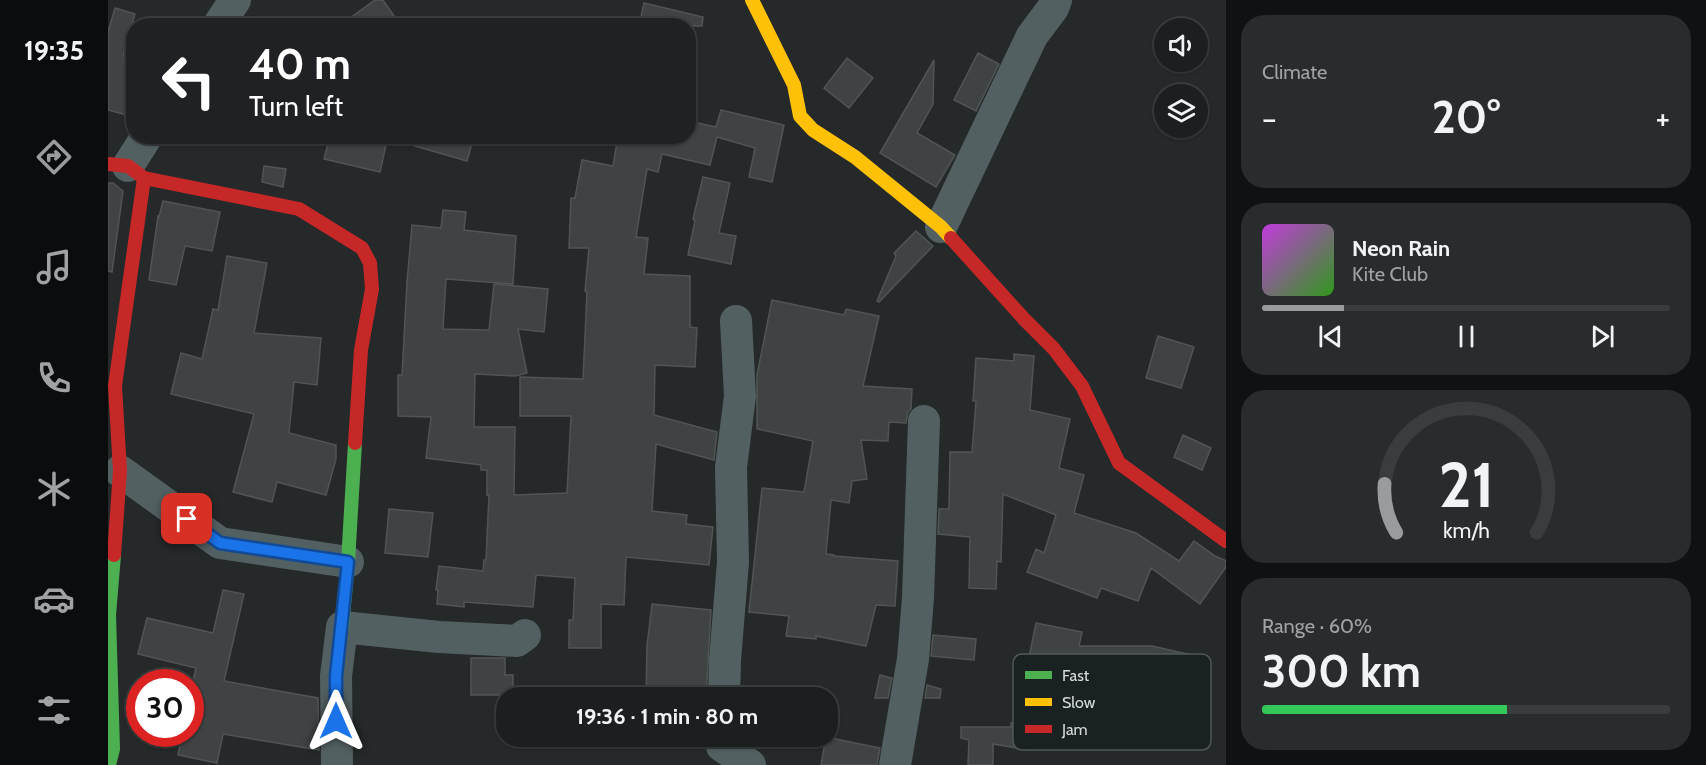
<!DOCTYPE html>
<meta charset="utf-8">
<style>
body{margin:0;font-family:Cabin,sans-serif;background:#292c2d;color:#f1f3f6;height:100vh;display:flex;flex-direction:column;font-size:22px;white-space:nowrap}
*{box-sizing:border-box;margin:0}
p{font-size:20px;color:#a0a2a5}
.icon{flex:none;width:33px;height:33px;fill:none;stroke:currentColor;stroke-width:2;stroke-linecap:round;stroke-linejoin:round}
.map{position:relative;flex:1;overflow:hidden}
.details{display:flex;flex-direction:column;gap:15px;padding:15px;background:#0f1112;width:480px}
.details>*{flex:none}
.guide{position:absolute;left:18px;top:18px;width:570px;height:126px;border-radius:24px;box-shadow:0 2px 4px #0004,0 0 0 2px #3a3d3e;background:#202124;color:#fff;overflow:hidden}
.buttons{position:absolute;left:1046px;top:18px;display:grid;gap:12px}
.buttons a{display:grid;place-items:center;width:54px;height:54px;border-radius:50%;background:#1c1f20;box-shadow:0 2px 4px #0004,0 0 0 2px #3a3d3e;font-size:30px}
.speed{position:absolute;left:18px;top:669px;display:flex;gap:12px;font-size:30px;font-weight:700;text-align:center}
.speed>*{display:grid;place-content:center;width:78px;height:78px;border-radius:50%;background:#1c1f20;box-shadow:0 2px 4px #0004,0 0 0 2px #3a3d3e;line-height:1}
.speed .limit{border:9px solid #d22;background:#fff;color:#111}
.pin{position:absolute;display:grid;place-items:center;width:51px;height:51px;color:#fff;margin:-26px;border-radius:12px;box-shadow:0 3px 9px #0006}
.me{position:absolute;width:66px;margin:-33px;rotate:0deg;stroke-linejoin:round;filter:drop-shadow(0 0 4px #0008)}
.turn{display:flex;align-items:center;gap:21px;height:126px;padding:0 24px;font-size:27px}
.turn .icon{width:78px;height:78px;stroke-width:2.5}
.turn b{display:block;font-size:42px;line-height:51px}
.big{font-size:45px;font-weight:800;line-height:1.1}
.details .widget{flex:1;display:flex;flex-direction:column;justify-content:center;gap:9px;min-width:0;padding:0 21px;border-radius:24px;background:#292c2d}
.details .dial{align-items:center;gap:0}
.dial svg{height:156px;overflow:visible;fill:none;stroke:#3a3d3e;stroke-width:7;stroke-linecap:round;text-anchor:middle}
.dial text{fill:#f1f3f6;stroke:none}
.song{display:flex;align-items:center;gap:18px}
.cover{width:72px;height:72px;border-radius:9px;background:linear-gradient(135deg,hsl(290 70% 55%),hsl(110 70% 35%))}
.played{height:6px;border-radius:3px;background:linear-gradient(90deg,#989c9d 20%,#3a3d3e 20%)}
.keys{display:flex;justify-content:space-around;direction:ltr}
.heat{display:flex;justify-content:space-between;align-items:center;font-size:33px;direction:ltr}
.charge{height:9px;border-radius:4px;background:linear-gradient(90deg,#34c759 60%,#3a3d3e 0)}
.trip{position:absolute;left:388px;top:687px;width:342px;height:60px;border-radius:24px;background:#1c1f20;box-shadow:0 2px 4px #0004,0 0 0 2px #3a3d3e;font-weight:800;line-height:60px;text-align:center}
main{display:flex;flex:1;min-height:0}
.tabs{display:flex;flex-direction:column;width:108px;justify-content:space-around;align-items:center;background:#0b0c0d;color:#a0a2a5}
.tabs .icon{width:42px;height:42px}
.tabs .current{color:#989c9d}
.tabs b{font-size:27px;color:#f1f3f6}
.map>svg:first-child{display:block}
</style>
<main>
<nav class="tabs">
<b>19:35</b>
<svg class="icon current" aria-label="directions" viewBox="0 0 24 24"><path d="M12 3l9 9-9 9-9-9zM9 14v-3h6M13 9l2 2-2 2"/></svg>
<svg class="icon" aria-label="music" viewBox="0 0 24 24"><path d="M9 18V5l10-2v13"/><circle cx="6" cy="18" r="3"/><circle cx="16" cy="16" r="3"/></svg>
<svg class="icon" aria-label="phone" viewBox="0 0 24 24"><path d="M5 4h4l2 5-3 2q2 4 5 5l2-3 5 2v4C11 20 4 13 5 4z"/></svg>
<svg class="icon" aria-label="climate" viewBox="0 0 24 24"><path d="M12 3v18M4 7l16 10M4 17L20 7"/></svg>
<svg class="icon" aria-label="car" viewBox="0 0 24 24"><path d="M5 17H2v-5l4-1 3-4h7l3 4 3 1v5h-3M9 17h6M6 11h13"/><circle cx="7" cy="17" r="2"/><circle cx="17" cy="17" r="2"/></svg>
<svg class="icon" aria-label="filters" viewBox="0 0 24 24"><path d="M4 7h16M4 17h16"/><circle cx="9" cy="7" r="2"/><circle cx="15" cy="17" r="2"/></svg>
</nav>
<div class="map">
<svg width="1118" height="765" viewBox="0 0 1118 765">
<rect width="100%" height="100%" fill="#25292a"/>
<!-- building -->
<path fill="#404344" stroke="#515455" stroke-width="1.5" d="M267 0H275L293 26H231Z
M536 3 595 17 594 26H531Z
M7 8 27 14 15 56 26 58V117L0 110V32Z
M870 53 891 64 868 111 846 100Z
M739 58 765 78 741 108 716 88Z
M826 60 825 104 809 133 847 155 828 187 772 153Z
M613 110 676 125 664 182 641 177 647 148 609 137 602 165 554 154 550 172 539 169 528 237 540 238 536 274 582 276V327L589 328 587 367 547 365 546 415 609 432 606 460 548 444 544 511 579 515 578 524 605 527 601 565 518 557 516 605 493 604V648H461V620H465L467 578 428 575 425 607 356 602V607L329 604 330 590H328L331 566 375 571 376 560H378L381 495H379V470H373V465L318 458 323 417 290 416V375H294L299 282 304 225 333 228 335 210 358 212 356 230 408 236 405 284 338 279 335 329 381 330 386 284 440 289 436 332 410 329 419 373 407 376 367 374 366 427H407L406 495 459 493 463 416H412V377L475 379 479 292 477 291 481 248H461L463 198H467L474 160 505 166 510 136H580V121L608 127Z
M222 136H280L272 172 216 159Z
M294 136H366L359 161 293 142Z
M156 166 178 169 175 187 154 182Z
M595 177 622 183 611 233 628 236 623 264 580 255 587 220 585 219Z
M0 183H5L15 191 4 272 0 271Z
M55 201 112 212 104 251 77 246 68 285 41 280 50 216 51 217Z
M808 231 825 246 771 302 769 301 788 256 786 253Z
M119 256 159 263 146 333 213 338 209 385 186 382 181 433 228 445V459L218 495 169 482 164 502 125 492 146 414 63 394 73 353 94 359 105 309 110 310Z
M664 300 736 315 738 309 771 316 755 386 804 389 803 409 800 412 798 423 781 422 780 441 753 440 759 479 744 481 741 503 723 500 718 554 726 555V556L790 561 787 606 768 605 758 646 708 636V639L678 636 681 616 641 612 654 488 696 492 705 441 649 429V375Z
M1050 336 1086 347 1073 388 1038 378Z
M906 354 926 356 922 410 962 419 951 468 976 475 966 513 1028 533 1071 561 1086 541 1107 556 1116 560 1118 561V567L1092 604 1043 568 1030 601 993 588 989 598 919 572 928 549 936 553 948 515 895 494 893 562 889 561 888 589 861 588 862 537 830 534 831 509H841L842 452H864L868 401H865L868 358 906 361Z
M1075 435 1103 448 1094 470 1066 457Z
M281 509 325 513 320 557 277 553Z
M115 590 136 594 116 681 210 698 211 750 115 734 109 763 70 755 74 734H82V693L88 668 30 654 39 618 105 633Z
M544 604 603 610 598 697H538L539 646Z
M928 623 974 632 971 646H1044L1084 655 1079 698 1053 689H985V680L919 667Z
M825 635 868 639 866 660 823 656Z
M363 658H397V675H405V695H363Z
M772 675 784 678 780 698H767Z
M819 685 833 689 832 698H817Z
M903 723 925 727 920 750 885 744V765H860L861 740 853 738V727H903Z
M718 737 772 748 769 765H713Z"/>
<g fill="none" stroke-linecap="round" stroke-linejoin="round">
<!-- street -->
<path stroke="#536062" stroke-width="32" d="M110 26 127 0
M20 166 39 136
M833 227 924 36 945 8 948 0
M12 471 112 543 240 562
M616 698 617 660 625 562 623 467 632 396 628 321
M614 736V746L642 765
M229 765 228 676 234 627 331 637 409 641 417 635
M787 765 805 659 810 598 816 421"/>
<!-- fast -->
<path stroke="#4caf50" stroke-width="14" d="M234 627 240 562 247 443
M1 765 5 749 1 615 6 555"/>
<!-- slow -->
<path stroke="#ffc107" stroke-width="14" d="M644 0 686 85 692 116 705 130 747 157 833 227 843 238"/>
<!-- jam -->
<path stroke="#c62828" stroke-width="14" d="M0 164 20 166 36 178 7 386 12 471 6 555
M36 178 191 209 254 248 262 263 264 289 253 350 247 443
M843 238 916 319 946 349 974 386 1011 463 1118 541"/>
</g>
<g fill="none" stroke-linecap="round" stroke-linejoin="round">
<!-- route casing -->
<g stroke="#114b97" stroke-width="15">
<path id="route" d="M79 519 112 543 240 562 228 676V721"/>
</g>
<!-- route -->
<use href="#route" stroke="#1a73e8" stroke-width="10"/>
</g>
<!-- legend -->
<rect x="905" y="654" width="198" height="96" rx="9" fill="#1a2122" stroke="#52585a" stroke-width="1.5"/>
<rect x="917" y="671" width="27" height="8" fill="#4caf50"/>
<rect x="917" y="698" width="27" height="8" fill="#ffc107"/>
<rect x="917" y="725" width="27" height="8" fill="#c62828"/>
<g font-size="16" fill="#d6dadb">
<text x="954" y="681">Fast</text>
<text x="954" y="708">Slow</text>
<text x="954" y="735">Jam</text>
</g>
</svg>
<div class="buttons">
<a><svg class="icon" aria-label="sound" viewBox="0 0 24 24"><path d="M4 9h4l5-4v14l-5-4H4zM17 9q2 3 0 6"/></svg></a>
<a><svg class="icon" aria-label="layers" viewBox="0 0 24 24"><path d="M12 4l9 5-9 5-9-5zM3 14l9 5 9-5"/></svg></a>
</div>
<div class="speed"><div class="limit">30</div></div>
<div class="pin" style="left:79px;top:519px;background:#d93025"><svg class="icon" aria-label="arrive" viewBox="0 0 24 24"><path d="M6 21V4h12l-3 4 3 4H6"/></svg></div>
<svg class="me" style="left:228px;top:721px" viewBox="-20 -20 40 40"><path d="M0-17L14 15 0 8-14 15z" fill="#1a73e8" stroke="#fff" stroke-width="4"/></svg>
<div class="trip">19:36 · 1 min · 80 m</div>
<div class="guide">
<div class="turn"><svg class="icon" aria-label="left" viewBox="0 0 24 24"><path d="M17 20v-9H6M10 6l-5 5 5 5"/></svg><div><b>40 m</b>Turn left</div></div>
</div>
</div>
<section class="details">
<div class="widget"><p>Climate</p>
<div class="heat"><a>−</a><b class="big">20°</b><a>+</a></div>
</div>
<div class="widget">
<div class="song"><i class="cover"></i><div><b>Neon Rain</b><p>Kite Club</p></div></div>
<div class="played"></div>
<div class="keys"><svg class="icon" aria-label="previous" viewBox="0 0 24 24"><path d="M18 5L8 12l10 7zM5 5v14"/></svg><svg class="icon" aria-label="pause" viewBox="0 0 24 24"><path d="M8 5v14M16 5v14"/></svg><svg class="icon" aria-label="next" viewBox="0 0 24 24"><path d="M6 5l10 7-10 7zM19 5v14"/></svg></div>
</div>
<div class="widget dial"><svg viewBox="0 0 100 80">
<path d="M14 69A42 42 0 1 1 86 69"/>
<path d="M14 69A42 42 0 0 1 8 44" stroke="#989c9d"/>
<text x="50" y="56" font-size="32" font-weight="700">21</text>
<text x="50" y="72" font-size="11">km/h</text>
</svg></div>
<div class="widget"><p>Range · 60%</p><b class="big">300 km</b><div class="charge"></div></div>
</section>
</main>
